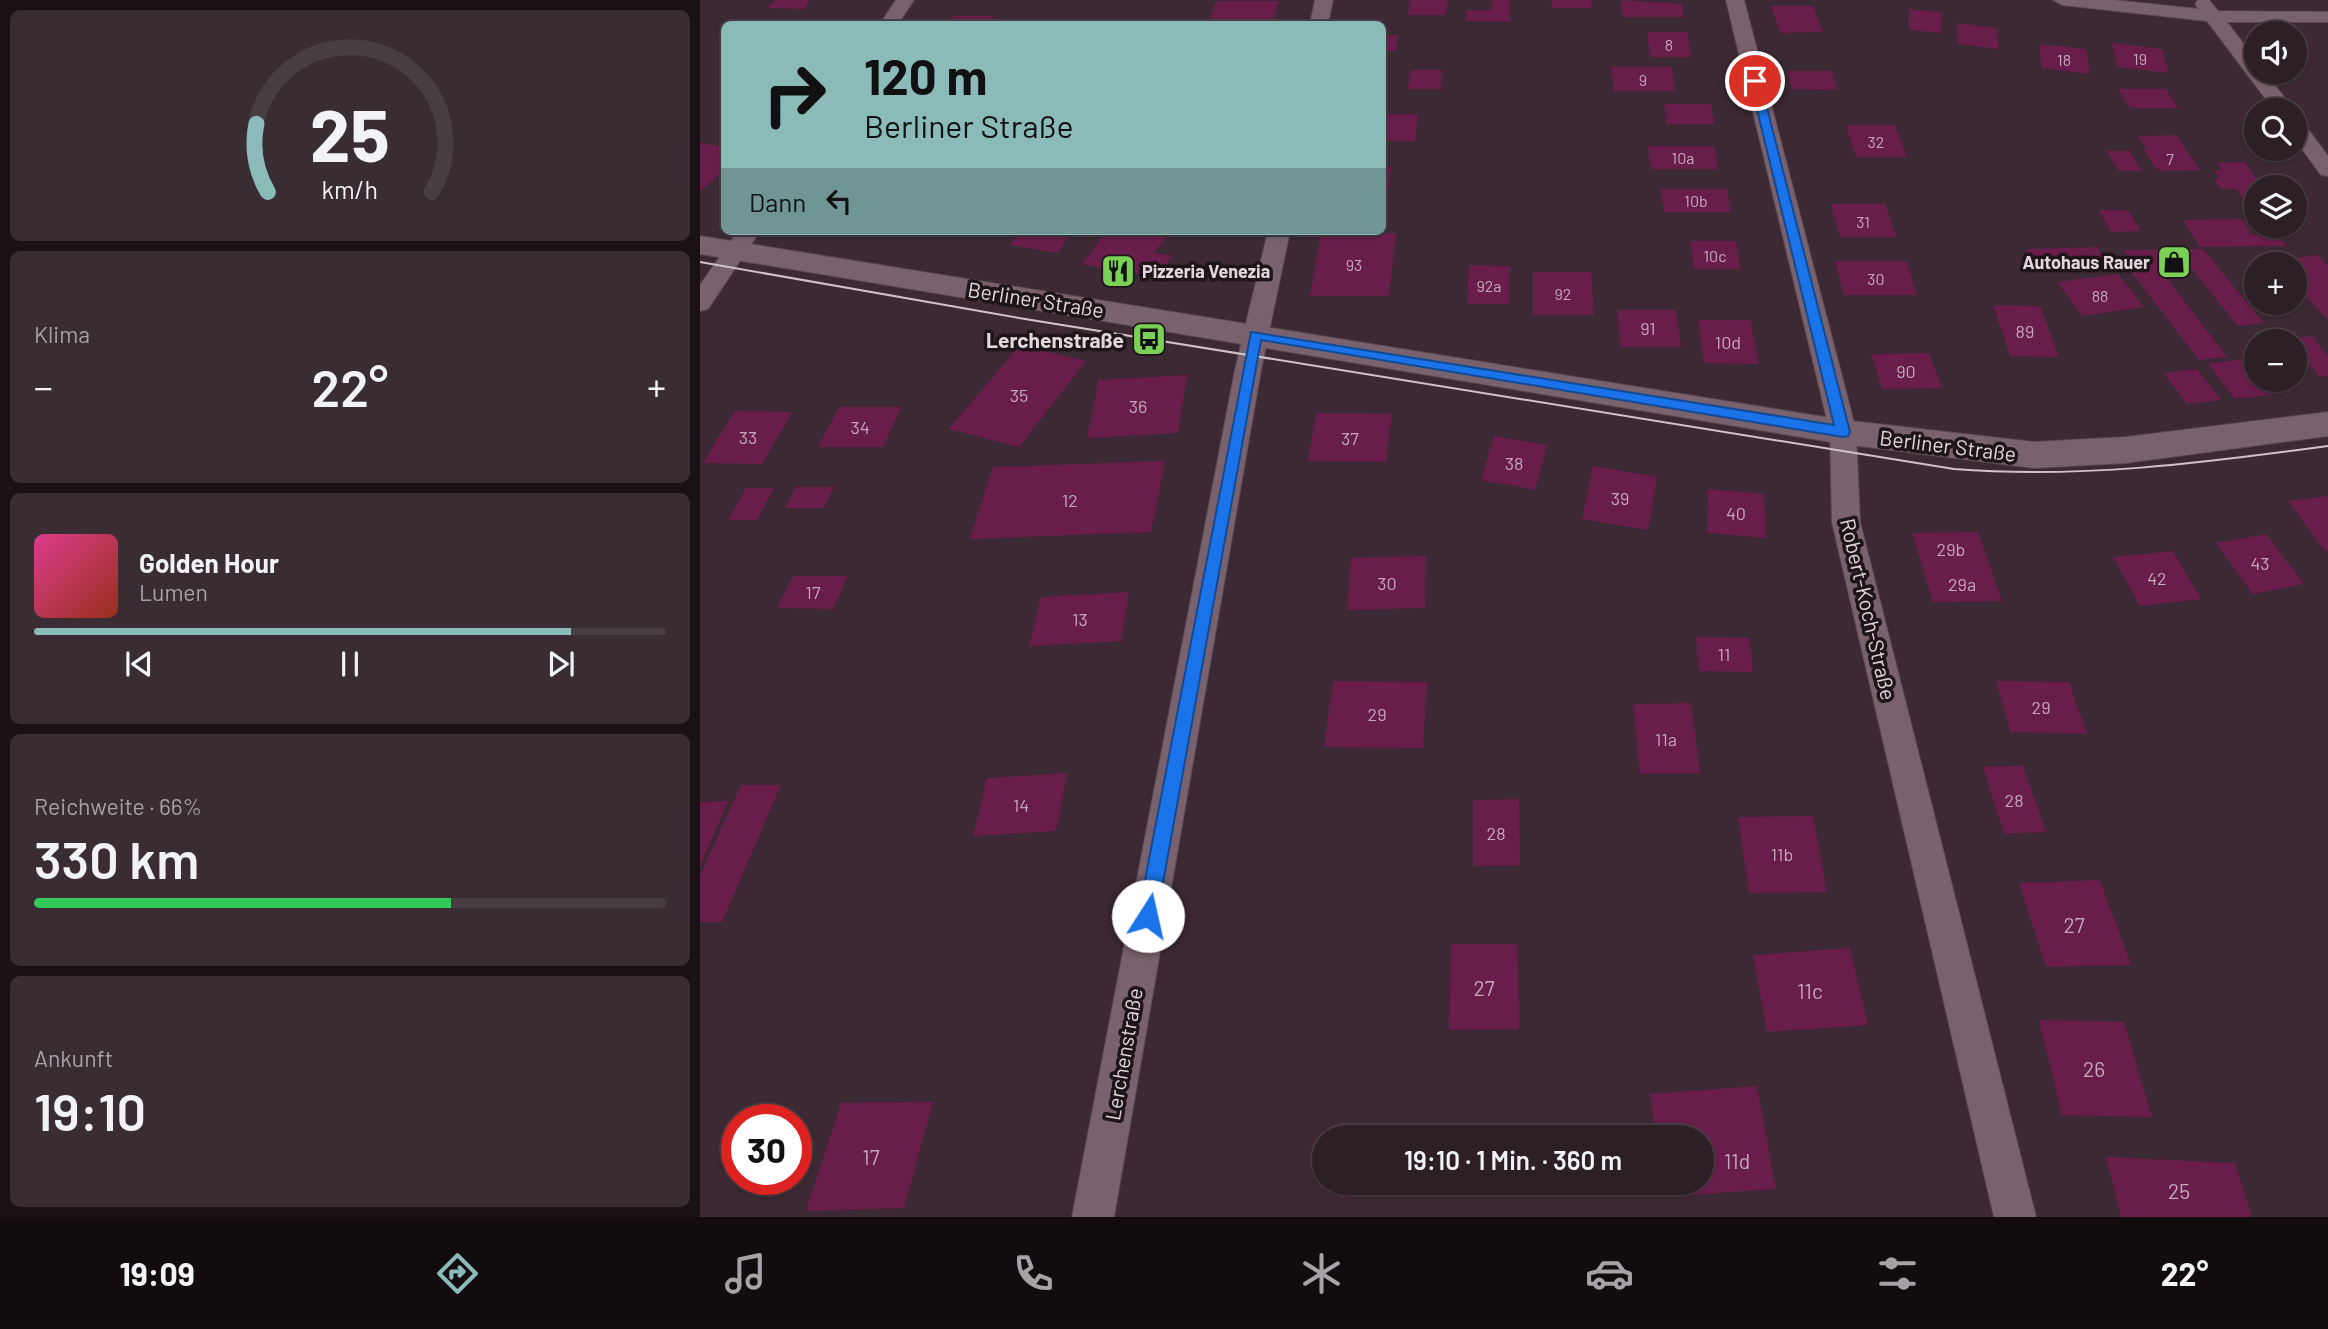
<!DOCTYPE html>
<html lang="de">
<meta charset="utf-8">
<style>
body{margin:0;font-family:Barlow,sans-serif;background:#392c32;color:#f1f3f6;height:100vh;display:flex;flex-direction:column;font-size:26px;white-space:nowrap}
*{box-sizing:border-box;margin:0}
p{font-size:23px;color:#a7a2a7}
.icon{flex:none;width:38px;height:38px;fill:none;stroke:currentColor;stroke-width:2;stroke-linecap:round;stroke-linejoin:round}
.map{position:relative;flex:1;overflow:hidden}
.side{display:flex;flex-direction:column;gap:10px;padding:10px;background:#191115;width:700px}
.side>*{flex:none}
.top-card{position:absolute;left:21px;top:21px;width:665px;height:214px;border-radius:10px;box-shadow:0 2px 5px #0004,0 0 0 2px #483d43;background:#8bbbb9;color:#111;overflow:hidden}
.controls{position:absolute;left:1544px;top:21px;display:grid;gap:14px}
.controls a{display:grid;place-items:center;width:63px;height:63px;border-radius:50%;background:#2d1f26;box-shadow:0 2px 5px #0004,0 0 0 2px #483d43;font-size:35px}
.speed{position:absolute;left:21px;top:1104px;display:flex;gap:14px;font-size:35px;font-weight:700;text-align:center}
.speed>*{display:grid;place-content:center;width:91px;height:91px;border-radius:50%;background:#2d1f26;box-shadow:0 2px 5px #0004,0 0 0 2px #483d43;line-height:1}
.speed .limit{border:10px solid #d22;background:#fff;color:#111}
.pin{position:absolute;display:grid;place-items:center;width:60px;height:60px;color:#fff;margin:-30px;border:4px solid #fff;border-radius:50%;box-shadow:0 2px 7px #0007}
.me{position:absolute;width:77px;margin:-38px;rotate:10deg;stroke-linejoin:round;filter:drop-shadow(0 0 5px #0008)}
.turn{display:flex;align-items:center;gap:24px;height:147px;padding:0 28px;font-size:32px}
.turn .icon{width:91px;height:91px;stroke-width:2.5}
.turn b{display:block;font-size:49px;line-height:60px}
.then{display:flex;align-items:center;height:66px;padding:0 28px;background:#0003;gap:14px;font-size:26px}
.big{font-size:52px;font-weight:600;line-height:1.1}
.side .tile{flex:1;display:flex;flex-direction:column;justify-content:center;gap:10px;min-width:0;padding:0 24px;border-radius:10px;background:#392c32}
.side .dial{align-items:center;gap:0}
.dial svg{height:182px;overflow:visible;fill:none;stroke:#483d43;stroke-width:7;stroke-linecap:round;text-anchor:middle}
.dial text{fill:#f1f3f6;stroke:none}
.song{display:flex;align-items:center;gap:21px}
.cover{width:84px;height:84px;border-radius:10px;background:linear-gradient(135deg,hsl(330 70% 55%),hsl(10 70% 35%))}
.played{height:7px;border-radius:4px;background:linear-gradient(90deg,#8bbbb9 85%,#483d43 85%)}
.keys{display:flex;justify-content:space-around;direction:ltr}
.heat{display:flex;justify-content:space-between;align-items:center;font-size:38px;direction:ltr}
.charge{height:10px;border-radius:5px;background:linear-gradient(90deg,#34c759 66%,#483d43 0)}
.trip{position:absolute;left:612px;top:1125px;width:402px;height:70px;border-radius:35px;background:#2d1f26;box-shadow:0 2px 5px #0004,0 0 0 2px #483d43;font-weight:600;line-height:70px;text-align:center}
.dock{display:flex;height:112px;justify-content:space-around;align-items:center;background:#120c0f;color:#a7a2a7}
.dock .icon{width:49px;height:49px}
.dock .active{color:#8bbbb9}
.dock b{font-size:32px;color:#f1f3f6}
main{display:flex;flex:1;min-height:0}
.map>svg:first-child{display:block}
</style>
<main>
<section class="side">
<div class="tile dial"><svg viewBox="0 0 100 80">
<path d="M14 69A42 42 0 1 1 86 69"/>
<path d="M14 69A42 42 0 0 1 9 39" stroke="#8bbbb9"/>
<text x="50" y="56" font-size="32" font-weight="700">25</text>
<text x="50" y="72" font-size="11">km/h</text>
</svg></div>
<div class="tile"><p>Klima</p>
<div class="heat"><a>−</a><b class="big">22°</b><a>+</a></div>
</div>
<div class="tile">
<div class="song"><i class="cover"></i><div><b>Golden Hour</b><p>Lumen</p></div></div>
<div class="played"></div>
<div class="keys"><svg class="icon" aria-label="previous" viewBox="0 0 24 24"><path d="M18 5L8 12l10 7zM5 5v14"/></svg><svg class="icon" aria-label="pause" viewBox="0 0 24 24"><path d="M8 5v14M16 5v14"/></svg><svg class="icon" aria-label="next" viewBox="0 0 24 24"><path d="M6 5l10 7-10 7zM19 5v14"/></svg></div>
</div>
<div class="tile"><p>Reichweite · 66%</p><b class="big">330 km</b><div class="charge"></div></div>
<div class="tile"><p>Ankunft</p><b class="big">19:10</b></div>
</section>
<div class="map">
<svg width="1628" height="1217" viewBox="0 0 1628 1217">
<rect width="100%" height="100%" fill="#3c2933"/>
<!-- building -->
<path fill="#691d4b" d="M75 0H110L104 9 68 8Z
M710 0H747L746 15H708Z
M792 0H810V22L766 21 767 10H791Z
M851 0H891L892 8H852Z
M921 0 982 4 984 17H923Z
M516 1H579L573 22H509Z
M1071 6H1113L1123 32 1080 33Z
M1209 9 1241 12 1242 33 1209 30Z
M253 16H294L289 24H248Z
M1257 23 1297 28 1299 49 1258 44Z
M947 32H987L991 57H950Z
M682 35H698L696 51H682Z
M1412 43 1462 49 1468 73 1417 67Z
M1339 44 1386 49 1390 74 1342 68Z
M911 67H972L975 91H914Z
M710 70H742L741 89H708Z
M1087 71H1132L1138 90 1092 89Z
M1418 89H1466L1478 108H1430Z
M964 104H1011L1014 124H967Z
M682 114H718L715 141H682Z
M1146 125H1195L1207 157H1156Z
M1476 135 1500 170 1462 171 1455 167 1443 149H1447L1438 136Z
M0 143 24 147V170L0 192Z
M948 146H1014L1018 169H951Z
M1406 151H1429L1442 171H1419Z
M1544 162 1556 178H1561L1568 187H1556V216L1536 189H1521L1514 179H1520L1514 171 1522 170 1517 163Z
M682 167H691L689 187H682Z
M961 189H1027L1031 212H964Z
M1131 204H1185L1196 237H1140Z
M1399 210H1428L1441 231 1411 232Z
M1542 219 1553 235H1578L1586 246 1500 247 1483 220Z
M321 231H371L358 253 310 245Z
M407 231H472L453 253 473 256 456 277 382 264Z
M621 233H696L689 296H610Z
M990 241H1036L1041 269H994Z
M1397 247 1404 259 1334 263 1326 249Z
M1503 249 1564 323 1538 326 1492 269H1460L1527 357 1499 360 1430 270 1425 250Z
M1618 255 1628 266V320L1594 283V264H1578L1574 260Z
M1135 261H1206L1217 295H1144Z
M769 265 810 266V304H767Z
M833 272H891L894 315H833Z
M1418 274 1444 307 1382 316 1357 282Z
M1293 305 1340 306 1359 357 1310 356Z
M917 310H976L981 347H920Z
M998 320H1050L1059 364 1004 363Z
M1612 336 1628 356V376L1620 377 1594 346V341L1589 339Z
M320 345 386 361 319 447 249 429Z
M1229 353 1242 388 1182 389 1171 354Z
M1543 359 1556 375V380H1560L1572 395 1535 399 1508 364Z
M1497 369 1521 400 1487 404 1464 373Z
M487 375 478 433 387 438 399 380Z
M139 407H201L183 447H118Z
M35 411 92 412 62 464 3 463Z
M616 413 692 414 686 462 608 461Z
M794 436 847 445 835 490 781 480Z
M465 461 451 532 270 539 293 467Z
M893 466 957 477 948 530 882 519Z
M96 487H134L124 508H85Z
M46 488H74L57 520H28Z
M1008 489 1064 494 1066 538 1007 533Z
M1628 496V551H1625L1588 501Z
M1278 532 1302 601 1233 602 1212 533Z
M1566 534 1604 584 1553 594 1516 543Z
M1473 551 1501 599 1440 606 1413 557Z
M726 556 725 608 647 610 651 558Z
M93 576H148L133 609 77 608Z
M429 592 421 641 329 646 341 597Z
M996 637 1049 638 1053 672 999 671Z
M633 681 727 682 723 748 624 747Z
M1296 681 1369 682 1387 734 1311 732Z
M991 703 1000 773 940 774 933 704Z
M1323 766 1346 832 1304 834 1283 767Z
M367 773 356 831 273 836 287 778Z
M41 785H81L22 922H0V875Z
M819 799 820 865 773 866V800Z
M28 801 0 867V802Z
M1113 816 1127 892 1049 893 1038 817Z
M1400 880 1431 965 1346 967 1319 883Z
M751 944H818L819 1029 749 1030Z
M1150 948 1168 1025 1067 1032 1053 955Z
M1339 1020 1424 1022 1452 1117 1362 1115Z
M1057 1086 1076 1189 963 1197 961 1183H1003V1138H955L950 1094Z
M233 1102 204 1208 106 1211 141 1103Z
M684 1124V1138H643L644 1127Z
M1406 1157 1535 1163 1552 1217H1421Z
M642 1183H683V1196L641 1198Z"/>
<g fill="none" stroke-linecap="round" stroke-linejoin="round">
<!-- minor casing -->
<g stroke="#594850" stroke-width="2">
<path id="minor" d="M196 0H214L198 24H180Z
M615 0H633L628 24H610Z
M1026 0H1044L1150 407 1156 432 1160 522 1336 1217H1294L1132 522 1130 432Z
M1353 0H1413L1499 9 1495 4 1498 0H1509L1518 11 1628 12V22H1527L1556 60V72H1565L1594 110H1574L1507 21 1362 5Z
M1594 118 1601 120 1628 156V176L1621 175 1594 138Z
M38 231H60L8 309 0 311V285Z
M568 231H590L561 370 414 1217H372L535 370Z"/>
</g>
<!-- tertiary casing -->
<g stroke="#594850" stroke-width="2">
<path id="tertiary" d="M0 236 1143 420 1334 442 1426 437 1628 412V436L1426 463 1334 468 1143 444 0 254Z"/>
</g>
<!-- minor -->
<use href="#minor" fill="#79626d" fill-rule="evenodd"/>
<!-- tertiary -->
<use href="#tertiary" fill="#79626d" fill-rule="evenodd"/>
<!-- tram -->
<path stroke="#d0c2c9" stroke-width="2" d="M0 262 325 319 1254 469C1380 479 1503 463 1628 446"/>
</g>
<!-- route -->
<path fill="#1a73e8" stroke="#114b97" stroke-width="2" d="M1055 78 1060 81 1150 432 1148 436 1143 437 561 340 457 916 455 923 448 926 441 923 438 916 551 332 1134 425 1050 81Z"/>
<!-- icons -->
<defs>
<g id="shop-square" transform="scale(1.75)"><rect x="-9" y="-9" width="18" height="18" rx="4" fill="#7bd156" stroke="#1e1519"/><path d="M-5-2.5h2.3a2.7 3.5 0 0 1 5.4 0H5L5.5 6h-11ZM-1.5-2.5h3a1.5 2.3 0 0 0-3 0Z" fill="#111"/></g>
<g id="restaurant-square" transform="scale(1.75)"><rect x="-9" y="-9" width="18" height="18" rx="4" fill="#7bd156" stroke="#1e1519"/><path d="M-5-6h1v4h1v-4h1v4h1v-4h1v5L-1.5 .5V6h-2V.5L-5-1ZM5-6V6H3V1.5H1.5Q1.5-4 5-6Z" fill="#111"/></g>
<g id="bus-square" transform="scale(1.75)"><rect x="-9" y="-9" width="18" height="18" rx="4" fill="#7bd156" stroke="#1e1519"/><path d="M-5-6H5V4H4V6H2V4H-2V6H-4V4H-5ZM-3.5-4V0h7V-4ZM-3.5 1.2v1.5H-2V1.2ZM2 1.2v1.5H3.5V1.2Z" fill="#111"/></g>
</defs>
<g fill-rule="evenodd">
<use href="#shop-square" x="1474" y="262"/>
<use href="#restaurant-square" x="418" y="271"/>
<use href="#bus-square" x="449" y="339"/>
</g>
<g text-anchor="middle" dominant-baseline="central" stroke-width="7" stroke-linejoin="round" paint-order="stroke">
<!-- far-number labels -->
<g font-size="16" fill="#c4a8b8">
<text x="969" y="44">8</text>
<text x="1440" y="58">19</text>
<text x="1364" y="59">18</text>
<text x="943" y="79">9</text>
<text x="1176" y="141">32</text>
<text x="983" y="157">10a</text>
<text x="1470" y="158">7</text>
<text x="996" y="200">10b</text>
<text x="1163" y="221">31</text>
<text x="1015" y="255">10c</text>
<text x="654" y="264">93</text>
<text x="1176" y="278">30</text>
<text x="789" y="285">92a</text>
<text x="863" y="293">92</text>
<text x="1400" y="295">88</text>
</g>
<!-- far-poi labels -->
<g font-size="18" font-weight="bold" fill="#e3d6dc" stroke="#1e1519" text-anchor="end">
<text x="1450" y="262">Autohaus Rauer</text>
<text x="442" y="271" text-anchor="start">Pizzeria Venezia</text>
</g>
<!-- number labels -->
<g font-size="18" fill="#c4a8b8">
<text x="948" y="328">91</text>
<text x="1325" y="331">89</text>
<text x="1028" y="342">10d</text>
<text x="1206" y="371">90</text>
<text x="319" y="395">35</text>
<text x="438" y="406">36</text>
<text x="160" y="427">34</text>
<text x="48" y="437">33</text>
<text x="650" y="438">37</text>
<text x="814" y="463">38</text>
<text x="920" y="498">39</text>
<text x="370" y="500">12</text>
<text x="1036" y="513">40</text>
<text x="1251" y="549">29b</text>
<text x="1560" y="563">43</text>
<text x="1457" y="578">42</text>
<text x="687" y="583">30</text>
<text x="1262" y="584">29a</text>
<text x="113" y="592">17</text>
<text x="380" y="619">13</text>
<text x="1024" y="654">11</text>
<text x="1341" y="707">29</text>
<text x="677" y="714">29</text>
<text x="966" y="739">11a</text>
<text x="1314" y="800">28</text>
<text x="321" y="805">14</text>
<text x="796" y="833">28</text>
<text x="1082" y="854">11b</text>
</g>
<!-- street labels -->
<g font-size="21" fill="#e3d6dc" stroke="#1e1519">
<text transform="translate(336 299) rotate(9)">Berliner Straße</text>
<text transform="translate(1248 445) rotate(7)">Berliner Straße</text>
<text transform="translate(1169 609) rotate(77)">Robert-Koch-Straße</text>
<text transform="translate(423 1054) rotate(-80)">Lerchenstraße</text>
</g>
<!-- poi labels -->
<g font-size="21" font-weight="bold" fill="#e3d6dc" stroke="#1e1519" text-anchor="end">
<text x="424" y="339">Lerchenstraße</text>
</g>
<!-- near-number labels -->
<g font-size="21" fill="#c4a8b8">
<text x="1374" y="924">27</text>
<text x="784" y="987">27</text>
<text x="1110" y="990">11c</text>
<text x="1394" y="1068">26</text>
<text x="171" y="1156">17</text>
<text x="1037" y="1160">11d</text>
<text x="1479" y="1190">25</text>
</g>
</g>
</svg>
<div class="controls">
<a><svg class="icon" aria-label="sound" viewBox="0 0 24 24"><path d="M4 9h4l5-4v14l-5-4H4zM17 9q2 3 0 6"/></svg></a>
<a><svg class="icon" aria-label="search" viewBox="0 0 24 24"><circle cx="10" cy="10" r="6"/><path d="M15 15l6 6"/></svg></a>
<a><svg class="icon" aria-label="layers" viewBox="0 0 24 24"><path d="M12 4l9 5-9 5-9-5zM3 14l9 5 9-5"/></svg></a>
<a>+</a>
<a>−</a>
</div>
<div class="speed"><div class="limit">30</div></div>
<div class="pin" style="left:1055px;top:81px;background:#d93025"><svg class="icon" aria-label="arrive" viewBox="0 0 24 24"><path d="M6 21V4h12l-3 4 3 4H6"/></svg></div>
<svg class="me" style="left:448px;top:916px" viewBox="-20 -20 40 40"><circle r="19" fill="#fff"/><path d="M0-13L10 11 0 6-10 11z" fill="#1a73e8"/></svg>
<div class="trip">19:10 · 1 Min. · 360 m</div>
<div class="top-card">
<div class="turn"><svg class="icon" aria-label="right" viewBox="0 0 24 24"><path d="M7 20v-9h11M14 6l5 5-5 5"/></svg><div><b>120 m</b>Berliner Straße</div></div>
<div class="then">Dann<svg class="icon" aria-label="left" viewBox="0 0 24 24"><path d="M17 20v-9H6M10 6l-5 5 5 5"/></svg></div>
</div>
</div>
</main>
<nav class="dock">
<b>19:09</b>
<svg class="icon active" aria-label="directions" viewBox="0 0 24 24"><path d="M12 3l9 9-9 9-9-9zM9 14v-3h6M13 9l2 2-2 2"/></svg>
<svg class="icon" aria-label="music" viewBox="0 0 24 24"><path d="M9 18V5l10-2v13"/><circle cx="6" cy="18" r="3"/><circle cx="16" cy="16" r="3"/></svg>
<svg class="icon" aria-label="phone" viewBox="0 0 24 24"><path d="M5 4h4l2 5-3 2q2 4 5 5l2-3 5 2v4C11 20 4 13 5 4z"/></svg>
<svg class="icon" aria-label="climate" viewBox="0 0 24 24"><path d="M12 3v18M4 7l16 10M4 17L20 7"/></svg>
<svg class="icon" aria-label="car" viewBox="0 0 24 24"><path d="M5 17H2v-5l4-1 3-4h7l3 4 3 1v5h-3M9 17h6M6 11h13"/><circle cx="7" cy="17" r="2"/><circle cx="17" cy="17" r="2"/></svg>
<svg class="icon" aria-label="filters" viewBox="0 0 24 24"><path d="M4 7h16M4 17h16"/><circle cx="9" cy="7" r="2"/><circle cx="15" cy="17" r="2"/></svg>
<b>22°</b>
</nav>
